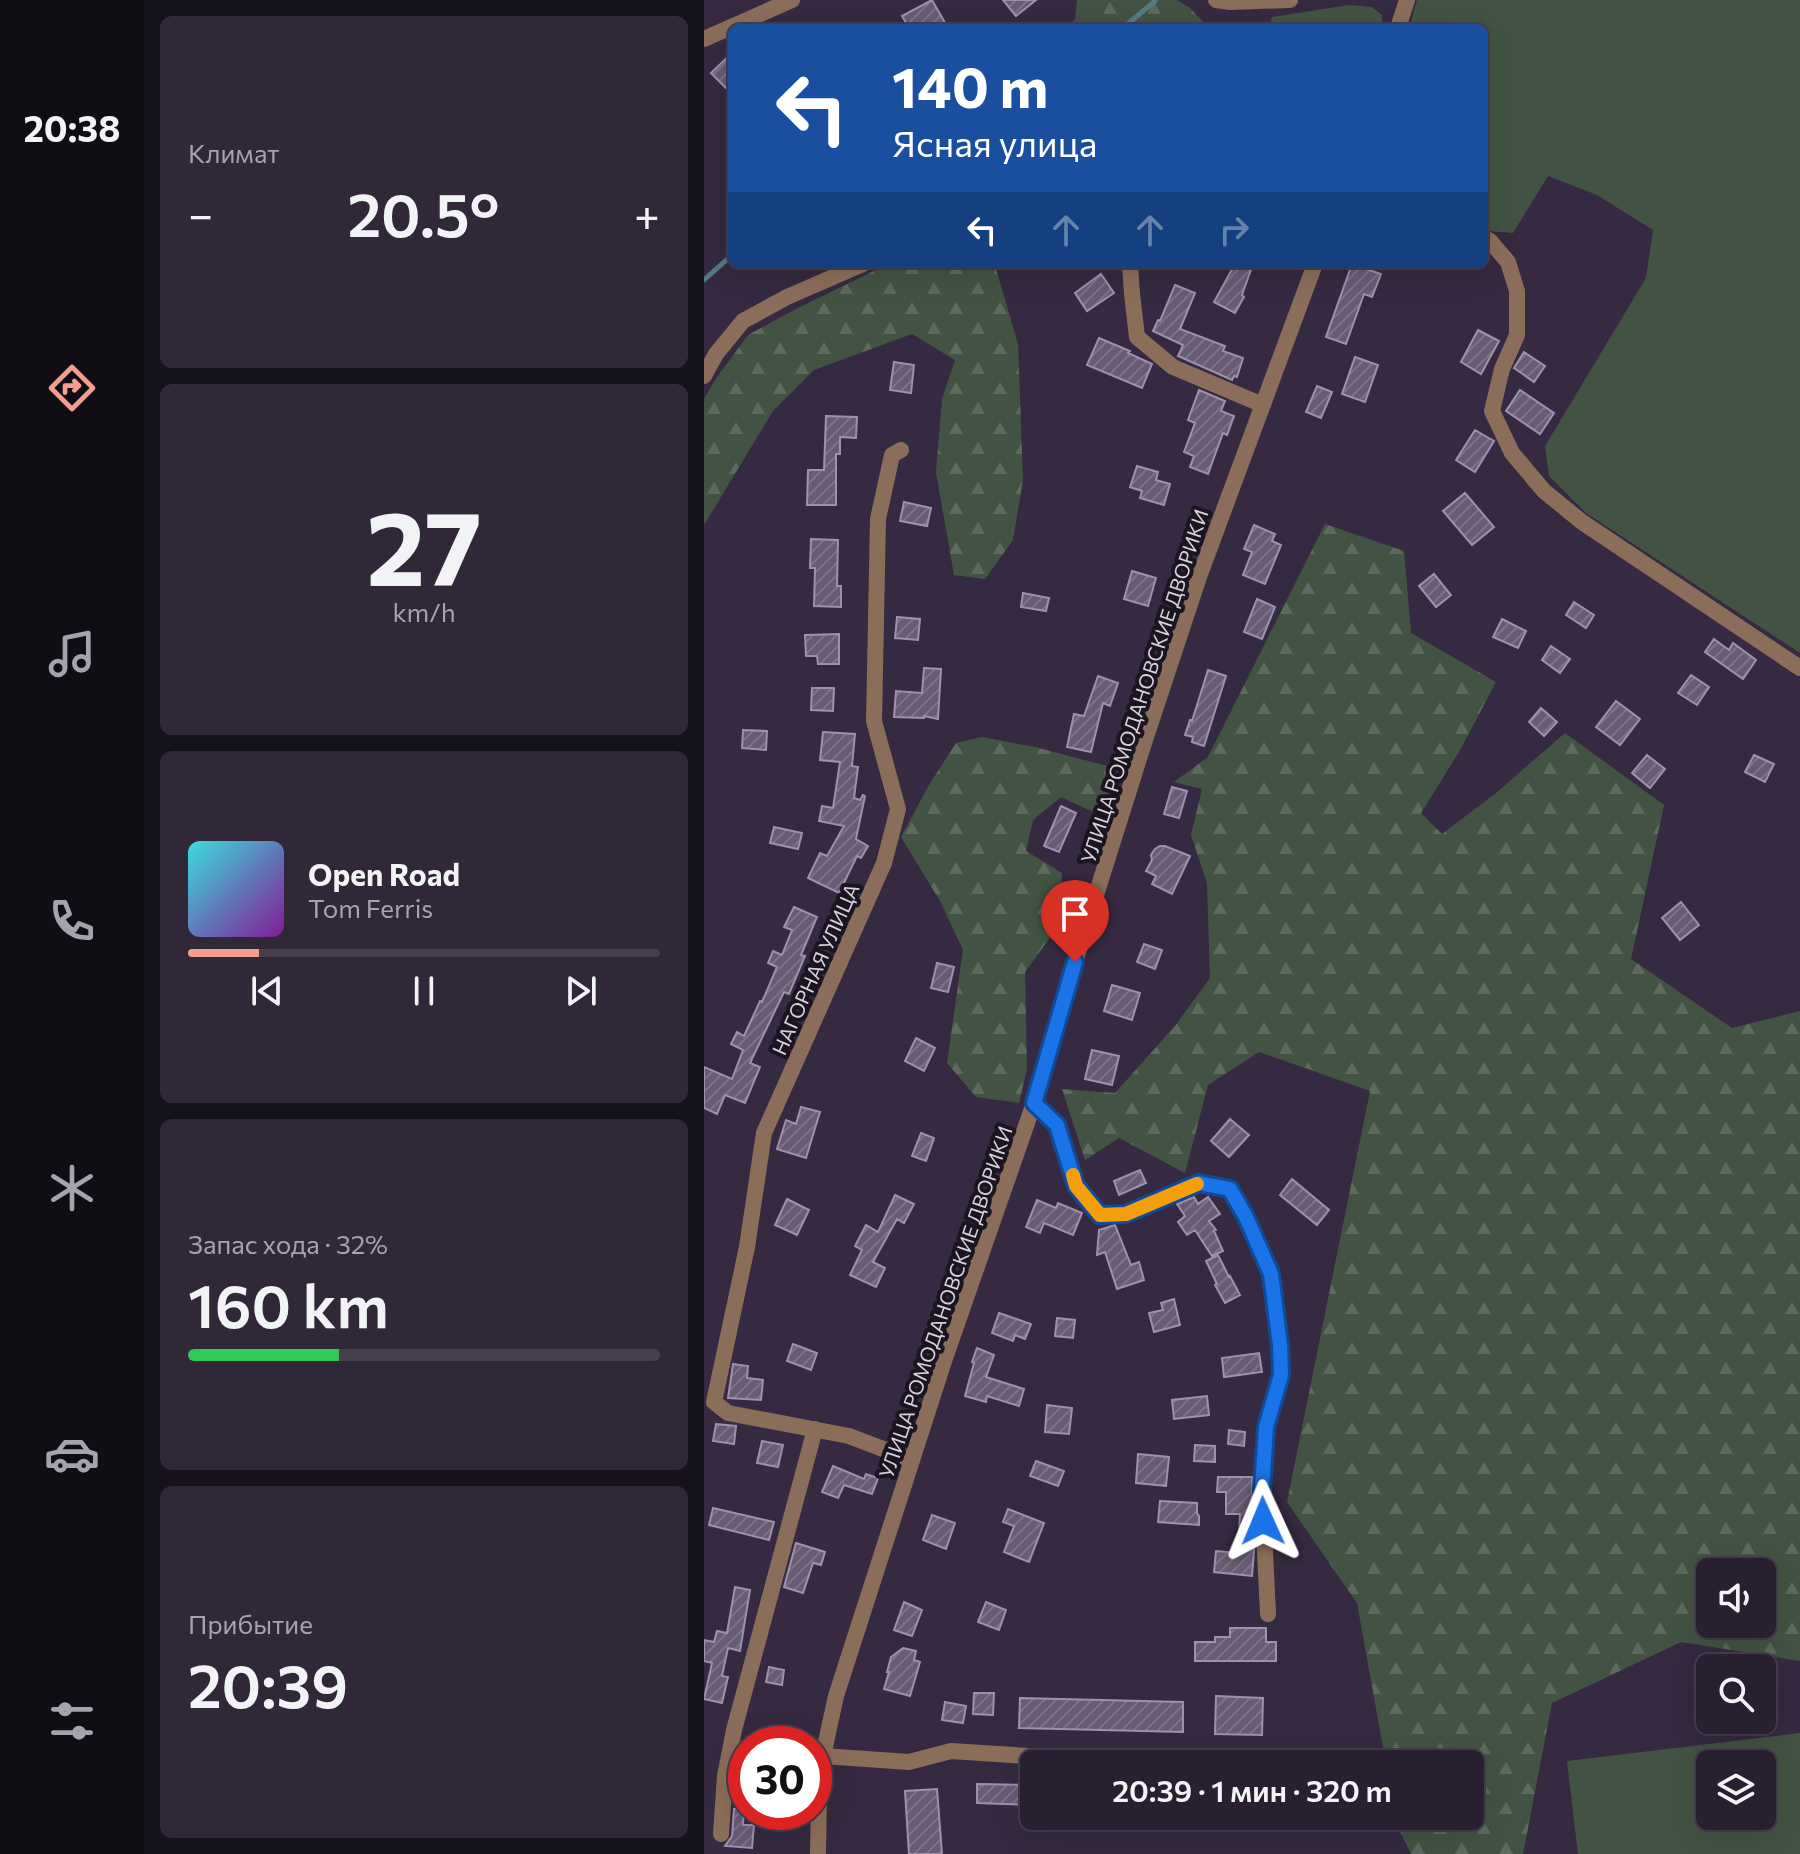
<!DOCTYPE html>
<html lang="ru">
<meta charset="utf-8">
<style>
body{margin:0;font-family:Commissioner,sans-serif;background:#302839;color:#f1f3f6;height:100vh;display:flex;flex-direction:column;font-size:30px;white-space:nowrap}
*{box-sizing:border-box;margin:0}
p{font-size:26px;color:#a5a3ab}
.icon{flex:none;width:44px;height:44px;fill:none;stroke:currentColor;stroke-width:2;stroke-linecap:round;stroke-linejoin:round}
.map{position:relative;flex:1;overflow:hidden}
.sheet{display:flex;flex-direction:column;gap:16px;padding:16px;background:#16121b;width:560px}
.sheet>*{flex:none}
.top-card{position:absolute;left:24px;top:24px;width:760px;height:244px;border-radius:12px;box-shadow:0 8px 32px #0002,0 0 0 2px #443e4d;background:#1a4fa0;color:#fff;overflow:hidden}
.fabs{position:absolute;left:992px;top:1558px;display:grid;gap:16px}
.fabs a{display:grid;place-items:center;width:80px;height:80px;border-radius:12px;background:#282031;box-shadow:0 8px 32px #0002,0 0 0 2px #443e4d;font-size:40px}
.speed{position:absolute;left:24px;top:1726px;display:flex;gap:16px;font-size:40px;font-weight:700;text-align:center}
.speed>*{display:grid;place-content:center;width:104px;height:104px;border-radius:50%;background:#282031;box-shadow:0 8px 32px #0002,0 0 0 2px #443e4d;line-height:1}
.speed .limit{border:12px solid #d22;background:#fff;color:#111}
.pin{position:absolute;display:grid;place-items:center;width:68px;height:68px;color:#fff;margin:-82px -34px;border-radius:50% 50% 50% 0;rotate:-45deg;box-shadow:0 0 8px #0007}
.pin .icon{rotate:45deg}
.me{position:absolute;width:88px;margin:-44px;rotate:359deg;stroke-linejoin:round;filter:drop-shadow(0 0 6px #0008)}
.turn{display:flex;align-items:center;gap:28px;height:168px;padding:0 32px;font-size:36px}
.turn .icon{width:104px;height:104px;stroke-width:2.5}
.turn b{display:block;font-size:56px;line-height:68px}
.lanes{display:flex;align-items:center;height:76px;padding:0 32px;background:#0003;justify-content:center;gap:40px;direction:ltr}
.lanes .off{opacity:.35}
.big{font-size:60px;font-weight:600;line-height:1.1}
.sheet .tile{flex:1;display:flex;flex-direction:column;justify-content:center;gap:12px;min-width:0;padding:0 28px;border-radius:12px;background:#302839}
.sheet .dial{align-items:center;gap:0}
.dial b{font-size:104px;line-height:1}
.song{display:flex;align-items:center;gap:24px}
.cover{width:96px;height:96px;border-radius:12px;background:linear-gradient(135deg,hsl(180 70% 55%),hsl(290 70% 35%))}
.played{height:8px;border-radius:4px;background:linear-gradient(90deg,#f59d8f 15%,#443e4d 15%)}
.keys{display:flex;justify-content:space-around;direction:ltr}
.heat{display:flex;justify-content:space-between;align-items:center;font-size:44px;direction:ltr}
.charge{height:12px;border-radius:6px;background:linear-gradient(90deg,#34c759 32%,#443e4d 0)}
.trip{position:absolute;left:316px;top:1750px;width:464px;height:80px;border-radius:12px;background:#282031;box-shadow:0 8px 32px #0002,0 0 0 2px #443e4d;font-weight:600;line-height:80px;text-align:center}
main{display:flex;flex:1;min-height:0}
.tab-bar{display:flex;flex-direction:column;width:144px;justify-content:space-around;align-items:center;background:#100d14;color:#a5a3ab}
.tab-bar .icon{width:56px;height:56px}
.tab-bar .on{color:#f59d8f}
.tab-bar b{font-size:36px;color:#f1f3f6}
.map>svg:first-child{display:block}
</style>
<main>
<nav class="tab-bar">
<b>20:38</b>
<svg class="icon on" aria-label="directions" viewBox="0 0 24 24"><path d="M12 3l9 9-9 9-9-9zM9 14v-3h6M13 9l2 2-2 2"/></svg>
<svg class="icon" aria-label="music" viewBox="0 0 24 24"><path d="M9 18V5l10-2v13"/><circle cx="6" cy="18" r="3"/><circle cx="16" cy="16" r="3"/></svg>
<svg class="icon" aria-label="phone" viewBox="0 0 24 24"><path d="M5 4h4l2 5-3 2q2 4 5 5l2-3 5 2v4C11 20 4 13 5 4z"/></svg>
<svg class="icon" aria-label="climate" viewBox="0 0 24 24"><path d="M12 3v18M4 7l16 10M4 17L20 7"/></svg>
<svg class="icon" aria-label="car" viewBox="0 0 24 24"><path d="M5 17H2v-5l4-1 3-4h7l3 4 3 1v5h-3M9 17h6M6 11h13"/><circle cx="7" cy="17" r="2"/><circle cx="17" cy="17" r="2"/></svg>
<svg class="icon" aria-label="filters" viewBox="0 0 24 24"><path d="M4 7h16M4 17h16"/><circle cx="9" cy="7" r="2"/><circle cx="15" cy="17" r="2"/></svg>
</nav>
<section class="sheet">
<div class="tile"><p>Климат</p>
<div class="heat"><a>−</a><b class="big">20.5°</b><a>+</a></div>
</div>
<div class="tile dial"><b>27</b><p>km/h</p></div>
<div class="tile">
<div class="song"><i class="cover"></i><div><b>Open Road</b><p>Tom Ferris</p></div></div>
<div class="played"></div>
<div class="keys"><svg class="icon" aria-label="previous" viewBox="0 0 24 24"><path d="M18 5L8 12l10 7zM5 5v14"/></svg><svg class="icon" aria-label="pause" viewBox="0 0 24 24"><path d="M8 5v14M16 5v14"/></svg><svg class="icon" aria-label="next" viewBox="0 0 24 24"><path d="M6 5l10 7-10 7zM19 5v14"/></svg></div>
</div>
<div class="tile"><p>Запас хода · 32%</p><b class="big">160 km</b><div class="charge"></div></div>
<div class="tile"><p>Прибытие</p><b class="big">20:39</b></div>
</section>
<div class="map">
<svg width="1096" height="1854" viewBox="0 0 1096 1854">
<defs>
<pattern id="forest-firs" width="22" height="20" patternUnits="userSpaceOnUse" patternTransform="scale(2)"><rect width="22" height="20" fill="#435343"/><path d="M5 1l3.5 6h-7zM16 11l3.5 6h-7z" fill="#5d6b5e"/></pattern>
<pattern id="building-hatch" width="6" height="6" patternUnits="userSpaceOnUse" patternTransform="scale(2)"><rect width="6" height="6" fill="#685c75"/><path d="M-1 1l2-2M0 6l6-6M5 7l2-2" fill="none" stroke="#7d7288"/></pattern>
</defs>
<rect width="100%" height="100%" fill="#352a41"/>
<!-- grass -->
<path fill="#435343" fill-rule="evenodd" d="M713 0H1096V653L882 513 845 476 841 446 942 278 949 230 893 195 844 176 809 233 785 231 780 229V28H705Z
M645 5 668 7 678 15V28H565L568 17Z
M1096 1733V1854H874L863 1761ZM1006 1764H1058V1816H1006Z"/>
<!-- forest -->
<path fill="url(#forest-firs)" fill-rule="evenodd" d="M373 0H473L486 8 505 28H359L371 20Z
M184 264H287L292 269 314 344 319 480 309 540 281 579 250 575 232 472 238 399 251 360 208 334 110 370 69 411 0 525V399L11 380 44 335 94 308Z
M621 524 700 551 707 633 792 682 755 752 717 813 738 834 792 793 861 733 960 805 927 959 1028 1028 1096 1011V1661L977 1642 848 1703 819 1854H707L693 1825 691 1816H766V1764H682L653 1603 583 1502 666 1091 555 1052 504 1085 481 1173 415 1138 381 1160 358 1089 411 1093 471 1026 506 978 503 883 487 835 498 789 470 782 504 757ZM1058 1572V1624H1006V1572Z
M278 737 331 747 411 768 406 801 387 811 357 797 329 820 322 851 358 873 353 928 321 972 323 1069 315 1103 272 1097 243 1063 259 950 236 901 197 837 225 785 252 743Z"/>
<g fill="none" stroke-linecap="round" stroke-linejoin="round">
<!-- stream -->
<path stroke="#537b81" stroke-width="5" d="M419 28 451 1
M0 280 28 255"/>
</g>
<!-- building -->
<path fill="url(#building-hatch)" stroke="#9e91ad" stroke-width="2" d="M228 0 244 28H205L198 16Z
M299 0H332L312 16Z
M28 53V94L7 73Z
M531 264H549L538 295 540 297 531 313 510 302Z
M648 264 677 274 668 297 660 294 642 344 622 337Z
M397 274 410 293 383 311 371 293Z
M471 285 491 293 476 329 521 346 519 351 539 358 533 377 530 376 528 380 474 356 479 345 449 331 454 320 456 321Z
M774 330 795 341 777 374 757 362Z
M395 338 426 351 424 353 448 364 438 388 383 365Z
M820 352 841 366 830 382 810 368Z
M651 357 674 365 661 402 638 394Z
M190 362 210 365 207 393 186 390Z
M613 386 628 392 617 418 602 412Z
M495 390 521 401 517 411 530 416 523 435 519 433 504 474 486 467 490 456 480 452 491 423 484 420Z
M816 390 850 413 836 434 802 411Z
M122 416 153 417 152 438 136 437V454H132V505H103L104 470H120Z
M771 430 790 441 771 472 752 460Z
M433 466 454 472 452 480 466 484 460 505 436 498 438 491 426 487Z
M761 493 790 527 768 545 739 511Z
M200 502 227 508 223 526 196 521Z
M550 525 571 534 568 541 577 545 561 584 539 575 548 552 540 549Z
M107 539 134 540 133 586H137V607L110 606 111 568H106Z
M428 571 452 578 444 606 420 599Z
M730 574 747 595 732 607 715 586Z
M319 593 345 598 342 611 317 607Z
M553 599 571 607 558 639 540 632Z
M870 602 890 615 882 628 862 615Z
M193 617 216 619 214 640 191 638Z
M798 619 822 631 814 648 789 637Z
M135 634V664H114L113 656H102L101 635Z
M1010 639 1025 650 1029 643 1052 660 1039 679 1001 652Z
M847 646 866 659 856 673 838 660Z
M220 668 237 669 234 719 220 716V718L190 717 192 691 218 693Z
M504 670 522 676 500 746 488 742 489 737 481 735 486 720 488 721Z
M987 675 1005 687 993 705 974 693Z
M394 676 414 683 406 706 399 703 387 752 363 747 370 714 380 716Z
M108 688H130L129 711 107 710Z
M912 701 936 719 916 745 892 727Z
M837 708 853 722 840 736 825 722Z
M39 730 63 731 62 750 38 748Z
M119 732 151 734 148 766 154 767 150 798 156 800 159 795 161 796 152 839 164 846 157 858 153 856 135 893 104 878 116 853 123 856 140 826 115 821 118 806 129 808 136 762 116 760Z
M943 755 961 769 946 788 928 773Z
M1050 755 1070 764 1061 782 1041 772Z
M468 787 483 791 475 818 460 814Z
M357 806 372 813 355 852 340 846Z
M70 827 98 833 94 849 66 843Z
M456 846H461L486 856 468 894 448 884 452 876 442 871 448 860 447 855 451 849Z
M977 902 995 925 976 940 958 918Z
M90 907 113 917 97 955 101 956 85 994 80 992 46 1063 56 1067 41 1103 21 1095 13 1114 0 1108V1067L28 1079 39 1050 27 1044 33 1032 40 1036 56 1001 58 1002 73 967 64 963 69 951 78 955 88 930 80 927Z
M440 944 458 950 451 969 433 962Z
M233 963 250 967 244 992 227 988Z
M408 985 436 993 428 1020 400 1011Z
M212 1038 231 1048 220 1071 201 1061Z
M388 1050 415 1056 408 1085 381 1079Z
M97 1107 116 1112 102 1158 73 1149 82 1120 92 1124Z
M526 1119 545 1135 525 1157 507 1141Z
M217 1133 230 1138 222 1161 208 1156Z
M436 1170 442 1183 415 1195 410 1181Z
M588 1179 625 1210 613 1225 576 1195Z
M191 1195 210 1204 200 1223 193 1219 169 1262 181 1268 172 1287 146 1275 158 1250 151 1246 162 1225 174 1232Z
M490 1197 494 1204 504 1197 516 1214 505 1221 512 1230 510 1231 519 1251 508 1256 491 1230 483 1235 474 1222 481 1216 473 1204Z
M83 1199 105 1210 93 1235 71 1225Z
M333 1200 352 1208 354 1203 378 1213 369 1235 340 1223 336 1233 322 1227Z
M411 1225 427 1265 435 1262 440 1280 413 1289 401 1252 393 1255 395 1230Z
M514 1255 525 1277 526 1276 536 1295 521 1303 511 1285 513 1284 502 1261Z
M470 1299 476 1325 450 1332 445 1313 459 1310 457 1303Z
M295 1313 327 1324 321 1339 311 1335 309 1341 288 1333Z
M353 1318 371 1320 369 1338 351 1336Z
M89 1344 113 1353 107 1370 83 1361Z
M273 1348 290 1355 282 1377 320 1389 315 1406 283 1396 282 1402 261 1396 270 1363 268 1362Z
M555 1353 558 1372 520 1377 518 1358Z
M29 1364 44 1366 43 1378 59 1380 57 1400 24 1398Z
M503 1396 505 1415 470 1419 468 1400Z
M343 1405 368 1408 365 1434 341 1432Z
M12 1424 32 1426 30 1444 9 1441Z
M525 1430 541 1432 540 1446 524 1444Z
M58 1441 79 1445 74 1467 53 1463Z
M491 1445 511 1446V1462L490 1461Z
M434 1454 465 1457 462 1486 432 1483Z
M332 1461 360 1471 354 1486 326 1476Z
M129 1466 160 1479 162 1474 174 1478 168 1494 140 1485 134 1498 118 1492Z
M514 1477H548L550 1551 548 1576 510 1572 512 1551 534 1553 536 1514H522V1492H513Z
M456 1501 493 1503V1513L495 1516V1525L454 1522Z
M9 1508 70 1522 65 1540 5 1525Z
M304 1509 340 1523 325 1562 300 1552 310 1526 299 1522Z
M228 1515 251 1523 242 1549 219 1540Z
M92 1543 121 1552 117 1565 109 1563 99 1593 80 1587Z
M31 1587 46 1590 36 1651 24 1648 18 1676 24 1677 18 1703 0 1699 8 1663 0 1661V1640L10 1642 13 1631 23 1633Z
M200 1602 218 1610 208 1636 190 1630Z
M282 1602 302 1610 295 1630 274 1622Z
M526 1628H562V1642H572V1661H491V1642H511V1637H526Z
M199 1648 212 1651 210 1660 216 1662 206 1696 180 1689 185 1672H183L187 1657Z
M65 1667 80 1670 78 1685 62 1682Z
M270 1693H290L289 1715 269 1714Z
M512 1696 559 1698 558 1735 511 1734Z
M316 1698 479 1702V1732L315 1728Z
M241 1702 262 1706 259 1723 238 1720Z
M273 1784 324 1785V1805L273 1803Z
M233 1789 238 1854H205L201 1791Z
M30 1809H40L39 1825H50L48 1848 21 1846 28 1836Z"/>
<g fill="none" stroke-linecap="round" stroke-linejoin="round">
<!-- minor -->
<path stroke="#8b6e5a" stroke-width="16" d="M0 39 88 0
M780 238 786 241 804 262 813 291V335L798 369 788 411 808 453 840 491 878 522 1096 668
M426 264 428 294 433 337 469 367 559 405
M0 376 12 354 39 321 83 297 159 264
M197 450 188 455 174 519 170 721 194 809 180 863 60 1133 43 1247 10 1402 24 1413 145 1436 208 1460
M330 1103 353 1125 372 1186 396 1215 422 1214 495 1183 526 1189 542 1217 567 1274 576 1345 577 1375 562 1427 558 1490 564 1614
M119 1756 205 1762 247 1751 446 1764
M17 1834 21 1776 30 1730 111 1429"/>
<!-- tertiary -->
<path stroke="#8b6e5a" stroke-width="16" d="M512 0 526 2 586 0
M694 28 703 0
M114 1854 115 1791 119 1756 132 1696 240 1361 330 1103 362 990 440 743 495 577 611 264"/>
</g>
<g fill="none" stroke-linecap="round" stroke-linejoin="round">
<!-- route casing -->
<g stroke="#114b97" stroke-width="20">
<path id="route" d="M371 962 330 1103 353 1125 372 1186 396 1215 422 1214 495 1183 526 1189 542 1217 567 1274 576 1345 577 1375 562 1427 558 1490 559 1521"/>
</g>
<!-- route -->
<use href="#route" stroke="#1a73e8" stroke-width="14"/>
<!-- slow -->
<path stroke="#f59e0b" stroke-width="14" d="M369 1175 372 1186 396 1215 422 1214 493 1184"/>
</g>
<g text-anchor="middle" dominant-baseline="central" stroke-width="8" stroke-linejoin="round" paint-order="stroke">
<!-- street labels -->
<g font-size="20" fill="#d7d0df" stroke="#1a151f">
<text transform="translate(440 686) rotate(-72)">УЛИЦА РОМОДАНОВСКИЕ ДВОРИКИ</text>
<text transform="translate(111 969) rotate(-66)">НАГОРНАЯ УЛИЦА</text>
<text transform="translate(241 1302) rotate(-71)">УЛИЦА РОМОДАНОВСКИЕ ДВОРИКИ</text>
</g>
</g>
</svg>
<div class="fabs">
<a><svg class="icon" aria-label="sound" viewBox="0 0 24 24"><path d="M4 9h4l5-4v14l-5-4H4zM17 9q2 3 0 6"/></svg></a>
<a><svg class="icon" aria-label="search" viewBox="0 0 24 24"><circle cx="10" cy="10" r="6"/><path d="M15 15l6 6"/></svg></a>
<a><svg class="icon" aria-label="layers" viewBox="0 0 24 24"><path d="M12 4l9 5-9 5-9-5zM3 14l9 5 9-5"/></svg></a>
</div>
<div class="speed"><div class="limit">30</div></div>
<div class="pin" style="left:371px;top:962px;background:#d93025"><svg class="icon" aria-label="arrive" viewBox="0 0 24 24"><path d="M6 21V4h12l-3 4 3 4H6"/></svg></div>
<svg class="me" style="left:559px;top:1521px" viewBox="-20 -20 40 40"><path d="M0-17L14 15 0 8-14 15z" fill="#1a73e8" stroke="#fff" stroke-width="4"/></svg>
<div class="trip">20:39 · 1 мин · 320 m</div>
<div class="top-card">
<div class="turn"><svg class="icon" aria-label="left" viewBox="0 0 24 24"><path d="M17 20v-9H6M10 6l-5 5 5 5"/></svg><div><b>140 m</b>Ясная улица</div></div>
<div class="lanes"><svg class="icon" aria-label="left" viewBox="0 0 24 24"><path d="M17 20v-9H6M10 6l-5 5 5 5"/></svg><svg class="icon off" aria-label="ahead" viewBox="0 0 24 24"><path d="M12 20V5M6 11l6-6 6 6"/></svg><svg class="icon off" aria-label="ahead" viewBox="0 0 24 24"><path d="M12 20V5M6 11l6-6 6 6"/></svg><svg class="icon off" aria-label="right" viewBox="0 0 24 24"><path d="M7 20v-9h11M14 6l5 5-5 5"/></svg></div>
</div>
</div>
</main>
